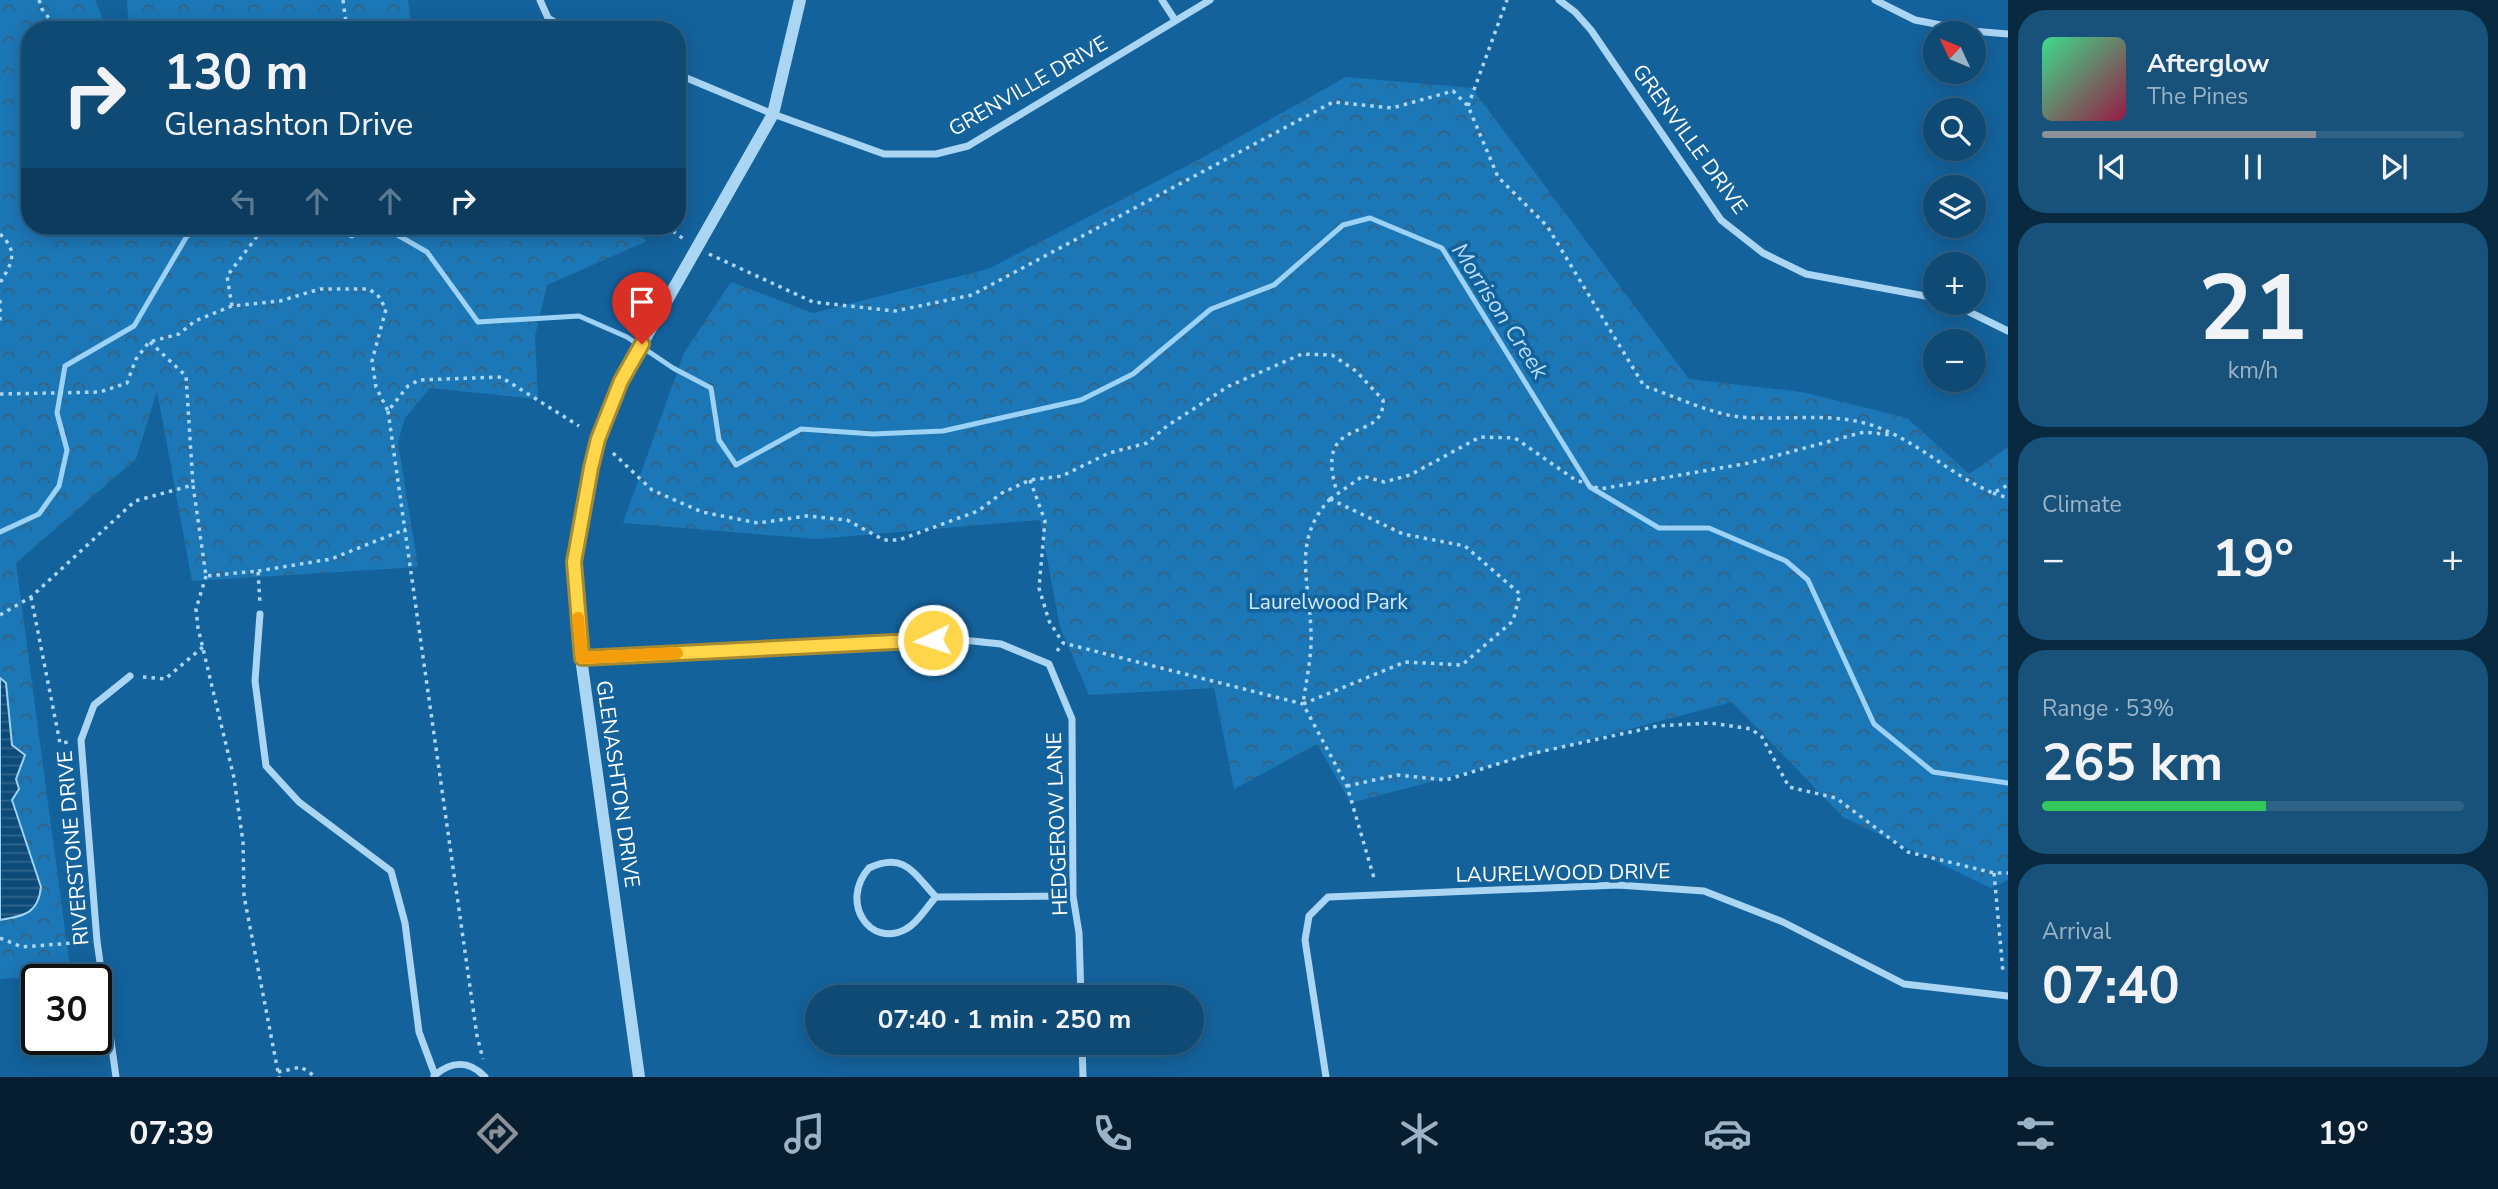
<!DOCTYPE html>
<meta charset="utf-8">
<style>
body{margin:0;font-family:"Nunito Sans",sans-serif;background:#18517a;color:#f1f3f6;height:100vh;display:flex;flex-direction:column;font-size:26px;white-space:nowrap}
*{box-sizing:border-box;margin:0}
p{font-size:23px;color:#9bb3c5}
.icon{flex:none;width:38px;height:38px;fill:none;stroke:currentColor;stroke-width:2;stroke-linecap:round;stroke-linejoin:round}
.map{position:relative;flex:1;overflow:hidden}
.drawer{display:flex;flex-direction:column;gap:10px;padding:10px;background:#082940;width:490px}
.drawer>*{flex:none}
.banner{position:absolute;left:21px;top:21px;width:665px;height:214px;border-radius:28px;box-shadow:0 4px 18px #0003,0 0 0 2px #2f6287;background:#0f4a75;color:#f1f3f6;overflow:hidden}
.needle{width:46px;rotate:314deg}
.tools{position:absolute;left:1923px;top:21px;display:grid;gap:14px}
.tools a{display:grid;place-items:center;width:63px;height:63px;border-radius:50%;background:#0f4a75;box-shadow:0 4px 18px #0003,0 0 0 2px #2f6287;font-size:35px}
.speed{position:absolute;left:21px;top:964px;display:flex;gap:14px;font-size:35px;font-weight:700;text-align:center}
.speed>*{display:grid;place-content:center;width:91px;height:91px;border-radius:50%;background:#0f4a75;box-shadow:0 4px 18px #0003,0 0 0 2px #2f6287;line-height:1}
.speed .limit{border:4px solid #111;border-radius:10px;background:#fff;color:#111}
.pin{position:absolute;display:grid;place-items:center;width:60px;height:60px;color:#fff;margin:-72px -30px;border-radius:50% 50% 50% 0;rotate:-45deg;box-shadow:0 0 7px #0007}
.pin .icon{rotate:45deg}
.me{position:absolute;width:77px;margin:-38px;rotate:266deg;stroke-linejoin:round;filter:drop-shadow(0 0 5px #0008)}
.turn{display:flex;align-items:center;gap:24px;height:147px;padding:0 28px;font-size:32px}
.turn .icon{width:91px;height:91px;stroke-width:2.5}
.turn b{display:block;font-size:49px;line-height:60px}
.lanes{display:flex;align-items:center;height:66px;padding:0 28px;background:#0003;justify-content:center;gap:35px;direction:ltr}
.lanes .off{opacity:.35}
.big{font-size:52px;font-weight:700;line-height:1.1}
.drawer .widget{flex:1;display:flex;flex-direction:column;justify-content:center;gap:10px;min-width:0;padding:0 24px;border-radius:28px;background:#18517a}
.drawer .dial{align-items:center;gap:0}
.dial b{font-size:91px;line-height:1}
.song{display:flex;align-items:center;gap:21px}
.cover{width:84px;height:84px;border-radius:10px;background:linear-gradient(135deg,hsl(150 70% 55%),hsl(340 70% 35%))}
.played{height:7px;border-radius:4px;background:linear-gradient(90deg,#8c9099 65%,#2f6287 65%)}
.keys{display:flex;justify-content:space-around;direction:ltr}
.heat{display:flex;justify-content:space-between;align-items:center;font-size:38px;direction:ltr}
.charge{height:10px;border-radius:5px;background:linear-gradient(90deg,#34c759 53%,#2f6287 0)}
.trip{position:absolute;left:805px;top:985px;width:399px;height:70px;border-radius:35px;background:#0f4a75;box-shadow:0 4px 18px #0003,0 0 0 2px #2f6287;font-weight:700;line-height:70px;text-align:center}
.menu{display:flex;height:112px;justify-content:space-around;align-items:center;background:#061e2f;color:#9bb3c5}
.menu .icon{width:49px;height:49px}
.menu .active{color:#8c9099}
.menu b{font-size:32px;color:#f1f3f6}
main{display:flex;flex:1;min-height:0}
.map>svg:first-child{display:block}
</style>
<main>
<div class="map">
<svg width="2008" height="1077" viewBox="0 0 2008 1077">
<defs>
<pattern id="forest-crowns" width="20" height="18" patternUnits="userSpaceOnUse" patternTransform="scale(1.75)"><rect width="20" height="18" fill="#1c77b6"/><path d="M2 6a3 3 0 1 1 6 0M12 15a3 3 0 1 1 6 0" fill="none" stroke="#346281"/></pattern>
<pattern id="water-rules" width="6" height="5" patternUnits="userSpaceOnUse" patternTransform="scale(1.75)"><rect width="6" height="5" fill="#0d4a78"/><path d="M0 2.5h6" fill="none" stroke="#31658c"/></pattern>
</defs>
<rect width="100%" height="100%" fill="#14629c"/>
<!-- forest -->
<path fill="url(#forest-crowns)" d="M0 0H95L107 30H30V226H626L647 241 547 285 535 336 538 399 430 388 405 418 398 442 418 567 192 581 157 391 136 459 16 563 71 975 0 979Z
M127 0H408L412 30H129Z
M1346 77 1472 88 1689 379 1802 392 1907 418 1969 474 2008 447V880L1991 888 1843 817 1732 702 1351 803 1317 744 1234 789 1214 688 1089 695 1060 627 1040 520 817 539 623 523 684 353 731 282 813 313 988 269 1198 160Z"/>
<!-- water -->
<path fill="url(#water-rules)" stroke="#9cd2f6" stroke-width="2" d="M0 678 6 683 12 745 25 755 16 779 19 789 12 800 41 887C38 914 24 916 0 920Z"/>
<g fill="none" stroke-linecap="round" stroke-linejoin="round">
<!-- stream -->
<path stroke="#9cd2f6" stroke-width="5" d="M328 226 352 236 367 226
M382 226 427 252 478 322 579 316 627 337 673 368 711 388 719 440 736 465 801 429 873 434 943 431 1081 400 1133 374 1211 309 1274 285 1343 225 1370 218 1442 248 1590 487 1659 528H1709L1786 561 1808 580 1874 724 1933 772 2008 783
M0 532 39 514 59 486 67 450 57 413 65 366 134 326 187 236 205 226"/>
<!-- path -->
<path stroke="#aad5f3" stroke-width="3.5" stroke-dasharray="3.5 5" stroke-linecap="butt" d="M39 0 42 9 58 30
M343 0 347 30
M1468 106 1507 0
M666 226 685 240
M0 234C19 252 12 263 0 283
M709 254 813 302 895 311 972 295 1333 102 1392 108 1453 91 1468 106 1498 177 1547 226 1644 386C1672 395 1711 414 1740 417 1782 421 1826 412 1868 424 1915 438 1948 474 1993 493L2008 485
M0 300V325
M232 306 227 276 265 226
M150 342 186 376 193 485
M0 394 100 392 127 383 136 359 149 342 179 334 195 321 232 306 280 301 320 289H368L377 294 386 309 372 361 376 387 388 411 408 386 419 380 501 377 579 426
M388 411 477 1036 483 1059
M613 453 652 490 702 512 758 523 807 516 847 520 884 540H899L978 511 1002 493 1030 480 1062 476 1109 453 1147 443 1167 426 1229 386 1302 354 1332 355 1356 371 1383 400C1385 446 1312 411 1337 492
M1030 480 1045 521 1039 588 1049 621 1063 643
M1993 493 2008 498
M1330 499 1403 534 1465 546 1520 594 1513 621 1462 665 1405 662 1303 704C1306 681 1312 656 1311 633 1310 581 1291 541 1330 499Z
M1330 499 1363 476 1384 482 1410 475 1480 437 1515 438 1574 479 1600 489 1749 463 1864 432 1892 435
M258 571 331 559 406 529
M206 576 196 609 198 628 234 778 243 842 244 896 279 1077
M31 597 60 743 70 742
M0 615 31 597 135 501 193 485 206 576 258 571 260 604
M1057 651 1063 643 1303 704 1347 786 1374 878
M143 677 165 679 203 647
M1347 786 1397 775 1446 780 1530 754 1658 726 1710 723 1751 729 1762 737 1789 787 1836 798 1908 852 1994 873H2008
M1994 873 2003 972
M0 938 22 947 85 942
M278 1072 301 1067 316 1077"/>
<!-- minor -->
<path stroke="#aad5f3" stroke-width="7" d="M540 0 548 18 567 30
M1162 0 1175 20
M1559 0 1575 12 1591 30 1721 220 1763 253 1806 274 1936 298
M1875 0 1915 20 1972 31 2008 34
M677 74 773 114 884 154H936L968 146 1210 0
M1951 303 2008 331
M260 614 255 681 266 766 299 802 391 871 405 923 419 1032 435 1075
M581 658 953 639 1001 644 1049 664 1072 719 1073 896 1079 933 1081 998
M936 897C927 906 918 923 906 929 870 949 839 902 869 868 905 851 914 874 936 897L1073 896
M1082 1043 1083 1077
M434 1076C451 1061 469 1060 485 1077
M116 1077 97 941 81 740 94 705 130 676
M1326 1077 1305 940 1309 916 1328 897 1618 885 1704 891 1783 922 1904 984 2008 996"/>
<!-- tertiary -->
<path stroke="#aad5f3" stroke-width="12" d="M639 1077 581 658 574 562 598 439 621 381 773 114 800 0"/>
</g>
<g fill="none" stroke-linecap="round" stroke-linejoin="round">
<!-- route casing -->
<g stroke="#a68a30" stroke-width="18">
<path id="route" d="M642 344 621 381 598 439 591 468 574 562 582 658 933 640"/>
</g>
<!-- route -->
<use href="#route" stroke="#ffd54a" stroke-width="12"/>
<!-- slow -->
<path stroke="#f59e0b" stroke-width="12" d="M578 618 582 658 677 653"/>
</g>
<g text-anchor="middle" dominant-baseline="central" stroke-width="7" stroke-linejoin="round" paint-order="stroke">
<!-- street labels -->
<g font-size="21" fill="#fff" stroke="#14629c">
<text transform="translate(1028 86) rotate(-30)">GRENVILLE DRIVE</text>
<text transform="translate(1690 139) rotate(54)">GRENVILLE DRIVE</text>
<text transform="translate(618 784) rotate(82)">GLENASHTON DRIVE</text>
<text transform="translate(1057 824) rotate(-92)">HEDGEROW LANE</text>
<text transform="translate(73 848) rotate(-95)">RIVERSTONE DRIVE</text>
<text transform="translate(1563 873) rotate(-1)">LAURELWOOD DRIVE</text>
</g>
<!-- park labels -->
<g font-size="21" fill="#d2ebfd" stroke="#14629c">
<text x="1328" y="602">Laurelwood Park</text>
</g>
<!-- water labels -->
<g font-size="23" font-style="italic" fill="#b6defa" stroke="#14629c">
<text transform="translate(1500 311) rotate(57)">Morrison Creek</text>
</g>
</g>
</svg>
<div class="tools">
<a><svg class="needle" viewBox="-14 -14 28 28"><path d="M0-13l5 13h-10z" fill="#e53935"/><path d="M0 13l5-13h-10z" fill="#9bb3c5"/></svg></a>
<a><svg class="icon" aria-label="search" viewBox="0 0 24 24"><circle cx="10" cy="10" r="6"/><path d="M15 15l6 6"/></svg></a>
<a><svg class="icon" aria-label="layers" viewBox="0 0 24 24"><path d="M12 4l9 5-9 5-9-5zM3 14l9 5 9-5"/></svg></a>
<a>+</a>
<a>−</a>
</div>
<div class="speed"><div class="limit">30</div></div>
<div class="pin" style="left:642px;top:344px;background:#d93025"><svg class="icon" aria-label="arrive" viewBox="0 0 24 24"><path d="M6 21V4h12l-3 4 3 4H6"/></svg></div>
<svg class="me" style="left:933px;top:640px" viewBox="-20 -20 40 40"><circle r="17" fill="#ffd54a" stroke="#fff" stroke-width="3"/><path d="M0-11L8 9 0 5-8 9z" fill="#fff"/></svg>
<div class="trip">07:40 · 1 min · 250 m</div>
<div class="banner">
<div class="turn"><svg class="icon" aria-label="right" viewBox="0 0 24 24"><path d="M7 20v-9h11M14 6l5 5-5 5"/></svg><div><b>130 m</b>Glenashton Drive</div></div>
<div class="lanes"><svg class="icon off" aria-label="left" viewBox="0 0 24 24"><path d="M17 20v-9H6M10 6l-5 5 5 5"/></svg><svg class="icon off" aria-label="ahead" viewBox="0 0 24 24"><path d="M12 20V5M6 11l6-6 6 6"/></svg><svg class="icon off" aria-label="ahead" viewBox="0 0 24 24"><path d="M12 20V5M6 11l6-6 6 6"/></svg><svg class="icon" aria-label="right" viewBox="0 0 24 24"><path d="M7 20v-9h11M14 6l5 5-5 5"/></svg></div>
</div>
</div>
<section class="drawer">
<div class="widget">
<div class="song"><i class="cover"></i><div><b>Afterglow</b><p>The Pines</p></div></div>
<div class="played"></div>
<div class="keys"><svg class="icon" aria-label="previous" viewBox="0 0 24 24"><path d="M18 5L8 12l10 7zM5 5v14"/></svg><svg class="icon" aria-label="pause" viewBox="0 0 24 24"><path d="M8 5v14M16 5v14"/></svg><svg class="icon" aria-label="next" viewBox="0 0 24 24"><path d="M6 5l10 7-10 7zM19 5v14"/></svg></div>
</div>
<div class="widget dial"><b>21</b><p>km/h</p></div>
<div class="widget"><p>Climate</p>
<div class="heat"><a>−</a><b class="big">19°</b><a>+</a></div>
</div>
<div class="widget"><p>Range · 53%</p><b class="big">265 km</b><div class="charge"></div></div>
<div class="widget"><p>Arrival</p><b class="big">07:40</b></div>
</section>
</main>
<nav class="menu">
<b>07:39</b>
<svg class="icon active" aria-label="directions" viewBox="0 0 24 24"><path d="M12 3l9 9-9 9-9-9zM9 14v-3h6M13 9l2 2-2 2"/></svg>
<svg class="icon" aria-label="music" viewBox="0 0 24 24"><path d="M9 18V5l10-2v13"/><circle cx="6" cy="18" r="3"/><circle cx="16" cy="16" r="3"/></svg>
<svg class="icon" aria-label="phone" viewBox="0 0 24 24"><path d="M5 4h4l2 5-3 2q2 4 5 5l2-3 5 2v4C11 20 4 13 5 4z"/></svg>
<svg class="icon" aria-label="climate" viewBox="0 0 24 24"><path d="M12 3v18M4 7l16 10M4 17L20 7"/></svg>
<svg class="icon" aria-label="car" viewBox="0 0 24 24"><path d="M5 17H2v-5l4-1 3-4h7l3 4 3 1v5h-3M9 17h6M6 11h13"/><circle cx="7" cy="17" r="2"/><circle cx="17" cy="17" r="2"/></svg>
<svg class="icon" aria-label="filters" viewBox="0 0 24 24"><path d="M4 7h16M4 17h16"/><circle cx="9" cy="7" r="2"/><circle cx="15" cy="17" r="2"/></svg>
<b>19°</b>
</nav>
